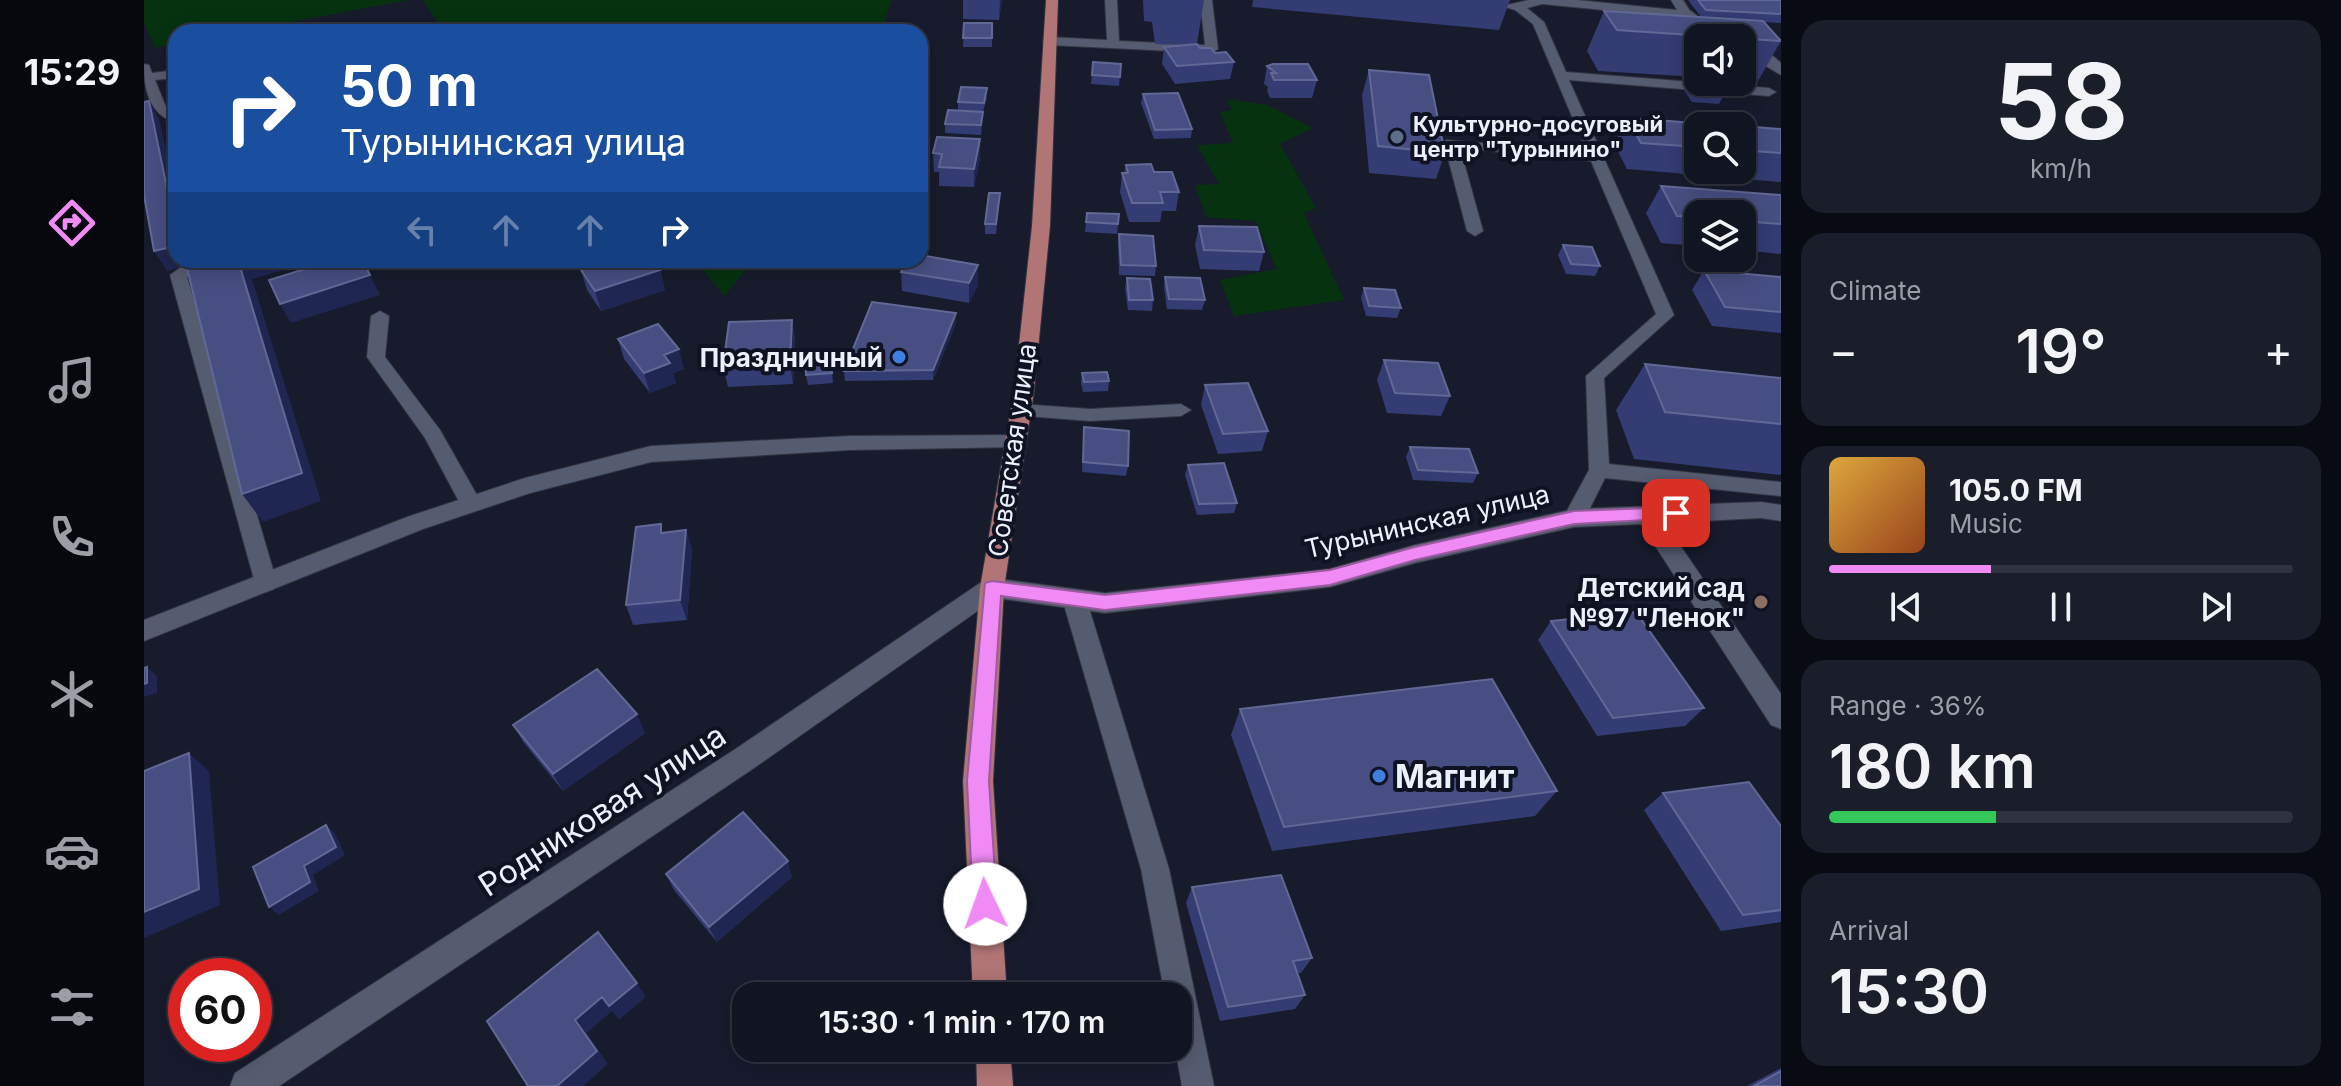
<!DOCTYPE html>
<meta charset="utf-8">
<style>
body{margin:0;font-family:Inter,sans-serif;background:#1a1d2a;color:#f1f3f6;height:100vh;display:flex;flex-direction:column;font-size:30px;white-space:nowrap}
*{box-sizing:border-box;margin:0}
p{font-size:26px;color:#9c9ea5}
.icon{flex:none;width:44px;height:44px;fill:none;stroke:currentColor;stroke-width:2;stroke-linecap:round;stroke-linejoin:round}
.map{position:relative;flex:1;overflow:hidden}
.side{display:flex;flex-direction:column;gap:20px;padding:20px;background:#090b12;width:560px}
.side>*{flex:none}
.banner{position:absolute;left:24px;top:24px;width:760px;height:244px;border-radius:24px;box-shadow:0 4px 20px #0003,0 0 0 2px #30333f;background:#1a4fa0;color:#fff;overflow:hidden}
.controls{position:absolute;left:1540px;top:24px;display:grid;gap:16px}
.controls a{display:grid;place-items:center;width:72px;height:72px;border-radius:16px;background:#111421;box-shadow:0 4px 20px #0003,0 0 0 2px #30333f;font-size:40px}
.speed{position:absolute;left:24px;top:958px;display:flex;gap:16px;font-size:40px;font-weight:700;text-align:center}
.speed>*{display:grid;place-content:center;width:104px;height:104px;border-radius:50%;background:#111421;box-shadow:0 4px 20px #0003,0 0 0 2px #30333f;line-height:1}
.speed .limit{border:12px solid #d22;background:#fff;color:#111}
.pin{position:absolute;display:grid;place-items:center;width:68px;height:68px;color:#fff;margin:-34px;border-radius:16px;box-shadow:0 4px 12px #0006}
.me{position:absolute;width:88px;margin:-44px;rotate:357deg;stroke-linejoin:round;filter:drop-shadow(0 0 6px #0008)}
.turn{display:flex;align-items:center;gap:28px;height:168px;padding:0 40px;font-size:36px}
.turn .icon{width:104px;height:104px;stroke-width:2.5}
.turn b{display:block;font-size:56px;line-height:68px}
.lanes{display:flex;align-items:center;height:76px;padding:0 40px;background:#0003;justify-content:center;gap:40px;direction:ltr}
.lanes .off{opacity:.35}
.big{font-size:60px;font-weight:600;line-height:1.1}
.side .tile{flex:1;display:flex;flex-direction:column;justify-content:center;gap:12px;min-width:0;padding:0 28px;border-radius:24px;background:#1a1d2a}
.side .dial{align-items:center;gap:0}
.dial b{font-size:104px;line-height:1}
.song{display:flex;align-items:center;gap:24px}
.cover{width:96px;height:96px;border-radius:12px;background:linear-gradient(135deg,hsl(40 70% 55%),hsl(20 70% 35%))}
.played{height:8px;border-radius:4px;background:linear-gradient(90deg,#f08bf6 35%,#30333f 35%)}
.keys{display:flex;justify-content:space-around;direction:ltr}
.heat{display:flex;justify-content:space-between;align-items:center;font-size:44px;direction:ltr}
.charge{height:12px;border-radius:6px;background:linear-gradient(90deg,#34c759 36%,#30333f 0)}
.trip{position:absolute;left:588px;top:982px;width:460px;height:80px;border-radius:24px;background:#111421;box-shadow:0 4px 20px #0003,0 0 0 2px #30333f;font-weight:600;line-height:80px;text-align:center}
main{display:flex;flex:1;min-height:0}
.tabs{display:flex;flex-direction:column;width:144px;justify-content:space-around;align-items:center;background:#07080d;color:#9c9ea5}
.tabs .icon{width:56px;height:56px}
.tabs .current{color:#f08bf6}
.tabs b{font-size:36px;color:#f1f3f6}
.map>svg:first-child{display:block}
</style>
<main>
<nav class="tabs">
<b>15:29</b>
<svg class="icon current" aria-label="directions" viewBox="0 0 24 24"><path d="M12 3l9 9-9 9-9-9zM9 14v-3h6M13 9l2 2-2 2"/></svg>
<svg class="icon" aria-label="music" viewBox="0 0 24 24"><path d="M9 18V5l10-2v13"/><circle cx="6" cy="18" r="3"/><circle cx="16" cy="16" r="3"/></svg>
<svg class="icon" aria-label="phone" viewBox="0 0 24 24"><path d="M5 4h4l2 5-3 2q2 4 5 5l2-3 5 2v4C11 20 4 13 5 4z"/></svg>
<svg class="icon" aria-label="climate" viewBox="0 0 24 24"><path d="M12 3v18M4 7l16 10M4 17L20 7"/></svg>
<svg class="icon" aria-label="car" viewBox="0 0 24 24"><path d="M5 17H2v-5l4-1 3-4h7l3 4 3 1v5h-3M9 17h6M6 11h13"/><circle cx="7" cy="17" r="2"/><circle cx="17" cy="17" r="2"/></svg>
<svg class="icon" aria-label="filters" viewBox="0 0 24 24"><path d="M4 7h16M4 17h16"/><circle cx="9" cy="7" r="2"/><circle cx="15" cy="17" r="2"/></svg>
</nav>
<div class="map">
<svg width="1637" height="1086" viewBox="0 0 1637 1086">
<rect width="100%" height="100%" fill="#171b2c"/>
<!-- green -->
<path fill="#063210" d="M0 0H264L95 32H32V44L11 48 0 22Z
M279 0H748L737 32H300Z
M1082 99 1124 105 1169 128 1136 144 1172 208 1160 213 1200 300 1090 316 1076 280 1132 269 1112 221 1062 217 1051 185 1075 184 1053 145 1089 143 1076 112 1088 110Z
M551 260H611L580 296Z"/>
<g fill="none" stroke-linecap="round" stroke-linejoin="round">
<!-- service casing -->
<g stroke="#323542" stroke-width="2">
<path id="service" d="M961 0H973L975 41 1061 45 1056 0H1068L1074 49 1068 53 905 45 899 41 905 37 963 40Z
M1385 0H1433L1533 10 1527 0H1539L1548 14 1542 18 1398 4 1383 8 1400 22 1422 72 1625 88 1632 92 1625 96 1425 80 1530 315 1460 378 1465 464 1637 482V496L1461 478 1438 524H1422L1419 518 1445 470 1442 376 1512 314 1447 161 1316 148 1339 231 1331 236 1323 231 1300 143 1302 140 1443 152 1389 24 1371 10 1358 6Z
M0 64 5 65 8 73 32 70V78L11 80 22 107 32 113V123C5 114 0 90 0 64Z
M47 260H66L43 277 133 583 130 589 122 592 114 589 111 583 26 275Z
M236 311 245 316 241 357 296 430 338 504 335 509H319L281 438 223 357 227 316Z
M877 404 946 409 1037 404 1047 410 1037 416 946 421 870 415 867 410Z
M930 589 938 592 942 598 1025 869 1070 1086H1038L1031 1048H1034V996H1021L997 869 918 598 922 592Z"/>
</g>
<!-- minor casing -->
<g stroke="#323542" stroke-width="2">
<path id="minor" d="M1537 11H1547L1581 38H1566L1537 17Z
M1598 43 1629 56 1637 63V75L1598 52Z
M1617 502 1637 505V521L1617 518 1521 523 1637 694V729L1627 725 1497 524 1430 527 1271 563 1186 587 961 613 852 598 610 768 135 1086H86L91 1073 590 750 839 581 848 578 961 593 1186 569 1271 545 1430 509Z"/>
</g>
<!-- tertiary casing -->
<g stroke="#323542" stroke-width="2">
<path id="tertiary" d="M871 435 879 437 882 442 879 447 706 450 507 462 386 493 279 529 0 641V620L263 517 381 478 507 446 706 436Z"/>
</g>
<!-- primary casing -->
<g stroke="#323542" stroke-width="2">
<path id="primary" d="M902 0H914L906 226 890 391 860 588 849 781 863 996H829L819 781 836 588 870 391 888 226Z
M832 1048H866L869 1086H833Z"/>
</g>
<!-- service -->
<use href="#service" fill="#565c6f" fill-rule="evenodd"/>
<!-- minor -->
<use href="#minor" fill="#565c6f" fill-rule="evenodd"/>
<!-- tertiary -->
<use href="#tertiary" fill="#565c6f" fill-rule="evenodd"/>
<!-- primary -->
<use href="#primary" fill="#b17575" fill-rule="evenodd"/>
</g>
<!-- wall -->
<path fill="#333c73" d="M819 0H858L855 20 819 19Z
M999 0H1060L1053 44 1056 48 1071 53 1090 62 1086 79 1031 84 1018 64 1020 47 1047 45 1011 44 1008 22 1000 21Z
M1109 0H1366L1355 30 1108 7Z
M1544 0H1637V23L1620 22 1637 41 1614 81 1598 80V38H1554V77L1454 71 1443 51 1460 11 1557 17Z
M820 23H848V47H819Z
M949 62 977 64 975 86 947 84Z
M1123 66 1173 80 1168 98H1126L1123 91 1124 87 1120 84Z
M1225 70 1301 153 1292 179 1225 173 1218 95Z
M1545 81 1580 95 1575 104 1548 102 1540 90Z
M999 94 1048 129 1047 138 1010 139 997 103Z
M843 97 839 112 837 135 801 133V124L814 111V102Z
M1483 118 1554 126V170H1598V126L1637 129V182L1483 169 1470 144Z
M836 139V158L830 187 795 186V172H790L789 153Z
M982 165 1010 172 1035 192 1032 211H1018L1016 222H985L976 192 978 173H980Z
M1517 186 1637 195V254L1598 250V214H1554V246L1517 243 1502 213Z
M856 193 852 234H841V224Z
M943 213 974 224 973 234 941 232Z
M1055 226 1120 252 1115 271 1056 269 1051 245Z
M975 234 1012 266 1011 276 975 275 974 244Z
M1419 245 1456 266 1451 276 1422 274 1414 255Z
M437 270H516L521 290 457 311 443 290Z
M1560 270 1637 277V333L1568 326 1548 290Z
M757 272 834 285 825 303 758 291Z
M1021 277 1061 300 1058 310 1023 309 1020 287Z
M983 278 1009 300 1008 311 984 310 981 288Z
M1220 288 1257 308 1253 318 1222 316 1217 298Z
M648 320 651 339 649 384 584 387 579 367Z
M812 323 789 380 701 381 700 371Z
M474 339 540 369 529 373 532 383 506 393 480 359Z
M686 350 689 383 664 385 662 375Z
M1240 360 1306 396 1297 416 1243 413 1233 380Z
M1501 364 1637 378V475L1490 459 1472 410Z
M938 373 965 381 964 391 939 392 937 383Z
M1061 385 1124 431 1118 451 1074 454 1057 405Z
M940 427 984 466 982 476 938 472Z
M1266 447 1334 473 1329 483 1269 480 1262 457Z
M1044 465 1093 503 1090 513 1053 515 1041 475Z
M542 530 548 550 543 620 489 625 482 605Z
M1407 621 1560 708 1541 726 1453 736 1394 640Z
M1096 709 1413 791 1391 816 1128 851 1087 735Z
M369 725 501 733 419 791 380 743Z
M1519 793 1637 826V922L1577 931 1500 810Z
M522 874 648 877 573 942 530 890Z
M1048 887 1168 958 1157 973H1153L1161 995 1151 1009 1076 1021 1042 903Z
M1637 1068V1086H1603Z"/>
<!-- shaded-wall -->
<path fill="#1f2651" d="M856 0H858L855 20Z
M5 101 15 119 32 195V232Z
M836 139V158L830 187V169Z
M32 246V260H46L47 264 23 271 10 251Z
M94 260H140L143 269 108 279 177 501 119 522 98 494Z
M834 265V285L825 303V283Z
M516 270 521 290 457 311 451 291Z
M226 275 236 295 147 323 136 304Z
M812 313V323L789 380V370Z
M648 320 651 339 649 384 646 364Z
M535 349 540 369 529 373 532 383 506 393 500 373 520 355Z
M542 530 548 550 543 620 536 600Z
M3 667 13 676V693L0 697V684Z
M493 714 501 733 419 791 409 774Z
M45 753 65 771 76 905 0 938V912Z
M182 825 191 833 201 855 169 875 175 891 135 915 125 907 160 866Z
M644 861 648 877 573 942 565 927Z
M493 983 502 997 475 1020 468 1011 443 1033 464 1064 439 1086H413L431 1020 458 997Z"/>
<!-- building -->
<path fill="#474f82" stroke="#616895" stroke-width="2" d="M1554 0H1637V14L1562 10Z
M1460 11 1619 21 1637 41 1473 30Z
M820 23H848V38H819Z
M1053 44 1056 48H1067L1071 53 1082 52 1090 62 1033 66 1020 47Z
M949 62 977 64 976 77 948 75Z
M1129 64H1164L1173 80H1130L1127 73H1132L1123 66Z
M1225 70 1285 75 1301 153 1234 146Z
M1545 81 1572 83 1580 95 1552 93Z
M817 87 843 88 840 103 814 102Z
M1034 93 1048 129 1011 130 999 94Z
M5 101 32 232V246L10 251 0 195V102Z
M804 110 839 112 837 125 801 124Z
M1483 118 1594 126H1554V147L1497 143Z
M1598 126 1637 129V153L1598 150Z
M793 137 836 139 830 169 795 167 798 154 789 153Z
M1007 164 1010 172H1028L1035 192H1016L1019 203H988L978 173H984L982 165Z
M1517 186 1637 195V224L1598 221V214H1554V217L1533 216Z
M845 193H856L852 224H841Z
M943 213 975 214 974 224 942 222Z
M1055 226 1113 227 1120 252 1060 250Z
M975 234 1009 236 1012 266 977 265Z
M1419 245 1448 247 1456 266 1427 264Z
M776 255 834 265 825 283 757 272 763 260H776Z
M41 260H94L158 473 98 494Z
M190 260H218L226 275 136 304 125 280Z
M469 260H508L516 270 451 291 437 270Z
M1560 270 1637 277V312L1581 307Z
M1021 277 1056 278 1061 300 1025 299Z
M983 278 1006 279 1009 300H985Z
M1220 288 1251 290 1257 308 1225 306Z
M728 302 812 313 789 370 700 371Z
M648 320 646 364 579 367 585 322Z
M514 324 535 349 520 355 526 363 500 373 474 339Z
M686 350 688 373 662 375 661 352Z
M1240 360 1294 363 1306 396 1251 393Z
M1501 364 1637 378V424L1521 412Z
M963 372 965 381 940 382 938 373Z
M1104 383 1124 431 1079 434 1061 385Z
M940 427 985 431 984 466 939 462Z
M1266 447 1325 449 1334 473 1274 470Z
M1080 463 1093 503 1055 504 1044 465Z
M517 524V533L542 530 536 600 482 605 492 527Z
M1492 612 1560 708 1469 718 1407 621Z
M3 667V683L0 684V668Z
M453 669 493 714 409 774 369 725Z
M1348 679 1413 791 1140 827 1096 709Z
M45 753 55 889 0 912V771Z
M1605 782 1637 826V910L1599 915 1519 793Z
M599 812 644 861 565 927 522 874Z
M182 825 192 847 160 866 166 882 125 907 109 867Z
M1137 875 1168 958 1149 961 1161 995 1084 1007 1048 887Z
M454 932 493 983 465 1006 458 997 431 1020 453 1051 413 1086H384L343 1021Z
M1637 1071V1086H1610Z"/>
<!-- route -->
<path fill="#f08bf6" stroke="#9c5aa0" stroke-width="2" d="M1532 507 1540 513 1538 518 1430 524 1271 560 1186 585 961 610 857 596 845 781 853 904 849 912 841 916 833 912 829 904 823 781 841 583 848 581 961 595 980 593 1186 570 1271 547 1430 511Z"/>
<!-- markers -->
<circle fill="#5c6f8a" stroke="#0f1222" stroke-width="3" cx="1253" cy="137" r="8"/>
<g fill="#3f7fe0" stroke="#0f1222" stroke-width="3">
<circle cx="755" cy="357" r="8"/>
<circle cx="1235" cy="776" r="8"/>
</g>
<circle fill="#8d6e63" stroke="#0f1222" stroke-width="3" cx="1617" cy="602" r="8"/>
<g text-anchor="middle" dominant-baseline="central" stroke-width="8" stroke-linejoin="round" paint-order="stroke">
<!-- far-poi labels -->
<g font-size="22" font-weight="bold" fill="#ecf0fb" stroke="#0f1222" text-anchor="start">
<text x="1269" y="124">Культурно-досуговый<tspan x="1269" dy="25">центр "Турынино"</tspan></text>
</g>
<!-- poi labels -->
<g font-size="26" font-weight="bold" fill="#ecf0fb" stroke="#0f1222" text-anchor="end">
<text x="739" y="357">Праздничный</text>
<text x="1601" y="587">Детский сад<tspan x="1601" dy="30">№97 "Ленок"</tspan></text>
</g>
<!-- street labels -->
<g font-size="26" fill="#ecf0fb" stroke="#0f1222">
<text transform="translate(868 450) rotate(-82)">Советская улица</text>
<text transform="translate(1283 521) rotate(-13)">Турынинская улица</text>
</g>
<!-- near-poi labels -->
<g font-size="32" font-weight="bold" fill="#ecf0fb" stroke="#0f1222" text-anchor="start">
<text x="1251" y="776">Магнит</text>
</g>
<!-- near-street labels -->
<g font-size="32" fill="#ecf0fb" stroke="#0f1222">
<text transform="translate(458 810) rotate(-33)">Родниковая улица</text>
</g>
</g>
</svg>
<div class="controls">
<a><svg class="icon" aria-label="sound" viewBox="0 0 24 24"><path d="M4 9h4l5-4v14l-5-4H4zM17 9q2 3 0 6"/></svg></a>
<a><svg class="icon" aria-label="search" viewBox="0 0 24 24"><circle cx="10" cy="10" r="6"/><path d="M15 15l6 6"/></svg></a>
<a><svg class="icon" aria-label="layers" viewBox="0 0 24 24"><path d="M12 4l9 5-9 5-9-5zM3 14l9 5 9-5"/></svg></a>
</div>
<div class="speed"><div class="limit">60</div></div>
<div class="pin" style="left:1532px;top:513px;background:#d93025"><svg class="icon" aria-label="arrive" viewBox="0 0 24 24"><path d="M6 21V4h12l-3 4 3 4H6"/></svg></div>
<svg class="me" style="left:841px;top:904px" viewBox="-20 -20 40 40"><circle r="19" fill="#fff"/><path d="M0-13L10 11 0 6-10 11z" fill="#f08bf6"/></svg>
<div class="trip">15:30 · 1 min · 170 m</div>
<div class="banner">
<div class="turn"><svg class="icon" aria-label="right" viewBox="0 0 24 24"><path d="M7 20v-9h11M14 6l5 5-5 5"/></svg><div><b>50 m</b>Турынинская улица</div></div>
<div class="lanes"><svg class="icon off" aria-label="left" viewBox="0 0 24 24"><path d="M17 20v-9H6M10 6l-5 5 5 5"/></svg><svg class="icon off" aria-label="ahead" viewBox="0 0 24 24"><path d="M12 20V5M6 11l6-6 6 6"/></svg><svg class="icon off" aria-label="ahead" viewBox="0 0 24 24"><path d="M12 20V5M6 11l6-6 6 6"/></svg><svg class="icon" aria-label="right" viewBox="0 0 24 24"><path d="M7 20v-9h11M14 6l5 5-5 5"/></svg></div>
</div>
</div>
<section class="side">
<div class="tile dial"><b>58</b><p>km/h</p></div>
<div class="tile"><p>Climate</p>
<div class="heat"><a>−</a><b class="big">19°</b><a>+</a></div>
</div>
<div class="tile">
<div class="song"><i class="cover"></i><div><b>105.0 FM</b><p>Music</p></div></div>
<div class="played"></div>
<div class="keys"><svg class="icon" aria-label="previous" viewBox="0 0 24 24"><path d="M18 5L8 12l10 7zM5 5v14"/></svg><svg class="icon" aria-label="pause" viewBox="0 0 24 24"><path d="M8 5v14M16 5v14"/></svg><svg class="icon" aria-label="next" viewBox="0 0 24 24"><path d="M6 5l10 7-10 7zM19 5v14"/></svg></div>
</div>
<div class="tile"><p>Range · 36%</p><b class="big">180 km</b><div class="charge"></div></div>
<div class="tile"><p>Arrival</p><b class="big">15:30</b></div>
</section>
</main>
